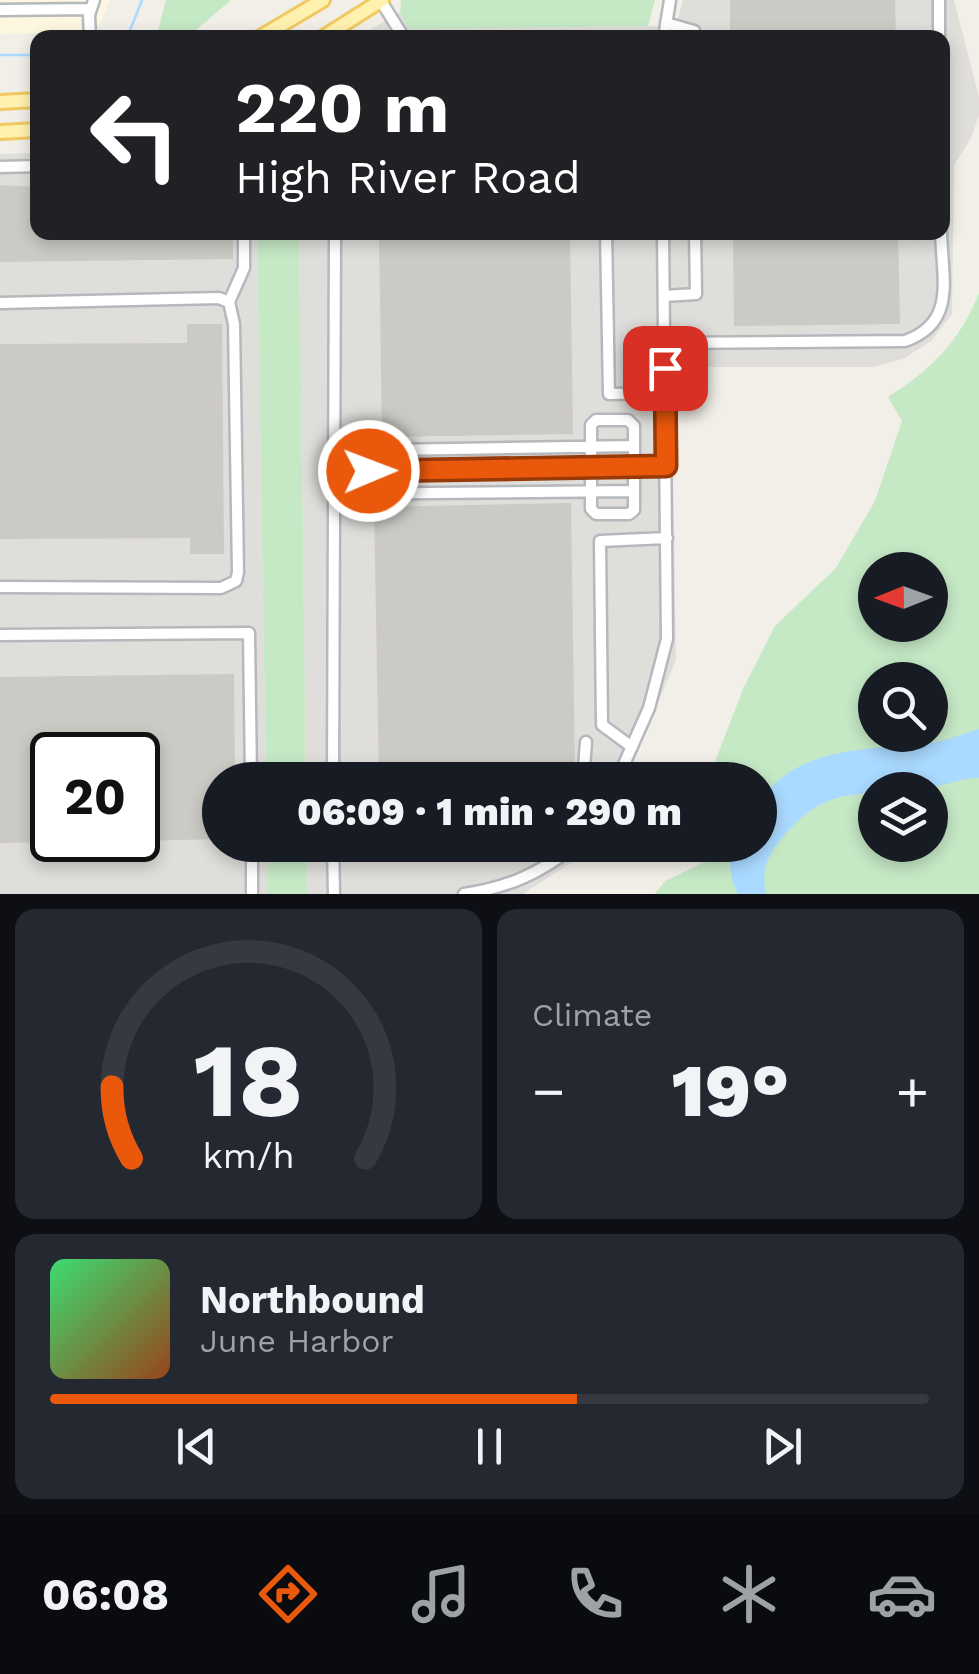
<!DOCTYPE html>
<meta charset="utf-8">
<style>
body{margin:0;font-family:"Work Sans",sans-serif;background:#242831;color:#f1f3f6;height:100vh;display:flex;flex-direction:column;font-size:38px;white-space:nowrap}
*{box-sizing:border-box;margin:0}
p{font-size:32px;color:#9ea1a6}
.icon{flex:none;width:55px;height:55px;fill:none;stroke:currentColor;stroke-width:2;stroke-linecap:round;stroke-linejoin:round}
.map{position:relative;height:894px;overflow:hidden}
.sheet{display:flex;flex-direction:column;gap:15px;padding:15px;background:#0d0f14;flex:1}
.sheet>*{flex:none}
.top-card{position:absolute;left:30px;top:30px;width:920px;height:210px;border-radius:20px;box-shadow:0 5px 15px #0003;background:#202124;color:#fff;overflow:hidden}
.needle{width:65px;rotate:269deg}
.buttons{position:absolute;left:858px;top:552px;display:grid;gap:20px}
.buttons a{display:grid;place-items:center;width:90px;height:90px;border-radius:50%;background:#171b24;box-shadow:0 5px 15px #0003;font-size:50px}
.speed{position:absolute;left:30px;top:732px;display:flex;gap:20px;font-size:50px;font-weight:700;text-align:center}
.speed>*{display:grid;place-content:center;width:130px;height:130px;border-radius:50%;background:#171b24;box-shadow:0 5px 15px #0003;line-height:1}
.speed .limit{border:5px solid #111;border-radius:15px;background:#fff;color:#111}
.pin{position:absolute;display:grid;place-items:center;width:85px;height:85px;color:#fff;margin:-42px;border-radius:20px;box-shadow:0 5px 15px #0006}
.me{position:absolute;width:110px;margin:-55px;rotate:89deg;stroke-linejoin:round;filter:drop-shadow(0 0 8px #0008)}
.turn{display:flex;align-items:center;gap:35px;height:210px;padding:0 40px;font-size:45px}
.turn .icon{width:130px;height:130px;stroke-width:2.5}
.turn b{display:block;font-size:70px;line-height:85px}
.big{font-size:75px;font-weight:800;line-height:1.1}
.sheet .widget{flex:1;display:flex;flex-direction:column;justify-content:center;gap:15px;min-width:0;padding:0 35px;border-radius:20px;background:#242831}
.sheet .dial{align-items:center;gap:0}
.dial svg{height:260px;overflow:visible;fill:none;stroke:#363941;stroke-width:7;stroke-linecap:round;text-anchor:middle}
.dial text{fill:#f1f3f6;stroke:none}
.song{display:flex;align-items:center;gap:30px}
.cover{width:120px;height:120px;border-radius:15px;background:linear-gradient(135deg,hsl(140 70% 55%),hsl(20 70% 35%))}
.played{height:10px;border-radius:5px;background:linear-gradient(90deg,#ea580c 60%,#363941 60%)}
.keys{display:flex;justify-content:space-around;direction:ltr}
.heat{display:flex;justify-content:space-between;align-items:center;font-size:55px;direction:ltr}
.sheet .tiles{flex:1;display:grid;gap:15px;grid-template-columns:1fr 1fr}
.widget:last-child{grid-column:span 2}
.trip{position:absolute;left:202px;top:762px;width:575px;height:100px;border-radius:50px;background:#171b24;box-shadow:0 5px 15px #0003;font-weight:800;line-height:100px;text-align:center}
.dock{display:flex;height:160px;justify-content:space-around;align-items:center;background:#090b0e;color:#9ea1a6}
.dock .icon{width:70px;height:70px}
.dock .active{color:#ea580c}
.dock b{font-size:45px;color:#f1f3f6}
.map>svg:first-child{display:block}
</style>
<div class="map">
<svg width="979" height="894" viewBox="0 0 979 894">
<rect width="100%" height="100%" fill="#f1efe8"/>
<!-- commercial -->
<path fill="#fef7e0" d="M0 0H110L100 24 70 33 0 34Z"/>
<!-- industrial -->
<path fill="#e0deda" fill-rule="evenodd" d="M683 0H954L979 97V115L970 140 954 165 952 314 931 341 903 359 873 367H671L676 660 625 780H306L299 233 942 232V38L358 37 400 12 410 29 676 26Z
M37 153 38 232 257 233 266 780H220V845H268V894H0V154ZM52 755H138V840H52Z
M307 845H585L575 860 523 894H307Z"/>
<!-- green -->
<path fill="#c5e8c5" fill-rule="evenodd" d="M166 0H231L188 37H156Z
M401 0H655L648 26 425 29H409L400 12Z
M257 233H299L306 780H266Z
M979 293V894H655L665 881 707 861 703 845H760V780H708L743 689 775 626 836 568 875 501 902 421 888 397C932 369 960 341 979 293ZM875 570H930V625H875ZM875 680H930V735H875ZM875 790H930V845H875Z
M268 845H307V894H268Z"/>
<!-- water -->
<path fill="#aadaff" d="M979 729V778C960 778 943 786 925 789 862 800 832 779 783 837 767 855 761 870 766 894H738C730 878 727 861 733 845H760V801C796 747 868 749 925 744 943 742 962 734 979 729Z"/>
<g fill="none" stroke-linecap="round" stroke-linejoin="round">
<!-- stream -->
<path stroke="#aadaff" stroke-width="2.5" d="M127 38 142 0
M0 55H38"/>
</g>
<!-- building -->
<path fill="#cccac5" d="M730 0H895L896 38H730Z
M0 185 38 187V232H233V259L0 262Z
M379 232H570L573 434 382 437Z
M733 232H898L900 324 734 326Z
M187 324H222L224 554H190V538L0 539V344L187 343Z
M571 503 575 775 570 780H379L374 507Z
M234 674 235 780H220V839L138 841V755H52V842L0 843V677Z"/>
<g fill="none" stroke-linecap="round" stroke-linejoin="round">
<!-- minor casing -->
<g stroke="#b5b8bc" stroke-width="15">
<path id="minor" d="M939 0V38
M381 1 404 38
M0 10 91 9
M666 23 694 31V38
M90 38 89 15 94 0
M664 38 670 0
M0 167 38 166
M606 232 609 394 665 393
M664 296 696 294 695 232
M229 302 244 268V232
M0 303 219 298 229 302 234 324 238 572 236 581 221 588 0 587
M664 343 905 341C957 323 942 278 941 232
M596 420H628L634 426V510L629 514H596L591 509V425Z
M332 451 634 446
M332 472 666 466
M332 494 634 491
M0 635 249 633 251 780
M632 747 602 725 600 541 667 538
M333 780 335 232
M583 780 586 742
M617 780 649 708 667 639 663 232
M252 845V894
M333 845 334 894
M464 894C510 887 540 873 576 845"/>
</g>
<!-- major casing -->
<g stroke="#f2c960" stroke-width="18">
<path id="major" d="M259 38 323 0
M322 38 382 0
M0 102 38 100
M0 132 38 130"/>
</g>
<!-- minor -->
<use href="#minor" stroke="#fff" stroke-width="10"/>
<!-- major -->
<use href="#major" stroke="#fff2af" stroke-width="12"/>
</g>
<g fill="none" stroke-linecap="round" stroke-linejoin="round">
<!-- route casing -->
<g stroke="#983908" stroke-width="25">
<path id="route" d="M369 471 666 466 665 368"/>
</g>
<!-- route -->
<use href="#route" stroke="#ea580c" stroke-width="18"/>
</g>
</svg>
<div class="buttons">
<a><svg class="needle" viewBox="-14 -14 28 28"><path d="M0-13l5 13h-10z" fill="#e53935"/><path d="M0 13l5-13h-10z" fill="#9ea1a6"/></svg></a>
<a><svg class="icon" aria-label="search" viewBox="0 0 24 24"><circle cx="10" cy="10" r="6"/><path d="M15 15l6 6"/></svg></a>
<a><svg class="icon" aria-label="layers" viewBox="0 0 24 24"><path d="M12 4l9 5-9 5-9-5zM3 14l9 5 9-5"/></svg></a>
</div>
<div class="speed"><div class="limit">20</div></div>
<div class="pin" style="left:665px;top:368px;background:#d93025"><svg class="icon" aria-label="arrive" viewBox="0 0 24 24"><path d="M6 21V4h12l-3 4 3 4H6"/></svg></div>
<svg class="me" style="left:369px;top:471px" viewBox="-20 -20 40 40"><circle r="17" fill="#ea580c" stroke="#fff" stroke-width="3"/><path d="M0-11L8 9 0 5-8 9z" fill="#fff"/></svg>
<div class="trip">06:09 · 1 min · 290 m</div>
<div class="top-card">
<div class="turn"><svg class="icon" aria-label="left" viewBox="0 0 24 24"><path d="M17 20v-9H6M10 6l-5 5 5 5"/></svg><div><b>220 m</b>High River Road</div></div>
</div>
</div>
<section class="sheet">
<div class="tiles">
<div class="widget dial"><svg viewBox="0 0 100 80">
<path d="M14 69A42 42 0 1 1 86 69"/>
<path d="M14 69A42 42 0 0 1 8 47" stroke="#ea580c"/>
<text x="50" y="56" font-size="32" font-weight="700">18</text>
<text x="50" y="72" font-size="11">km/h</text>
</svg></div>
<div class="widget"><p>Climate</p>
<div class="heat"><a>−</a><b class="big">19°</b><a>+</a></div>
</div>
<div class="widget">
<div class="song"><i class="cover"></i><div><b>Northbound</b><p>June Harbor</p></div></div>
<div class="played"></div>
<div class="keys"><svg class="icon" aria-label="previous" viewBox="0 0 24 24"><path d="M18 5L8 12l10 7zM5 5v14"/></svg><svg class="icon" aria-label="pause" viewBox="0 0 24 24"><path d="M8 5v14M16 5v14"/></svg><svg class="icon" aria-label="next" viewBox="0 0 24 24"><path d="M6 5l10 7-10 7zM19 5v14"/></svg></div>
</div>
</div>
</section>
<nav class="dock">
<b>06:08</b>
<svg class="icon active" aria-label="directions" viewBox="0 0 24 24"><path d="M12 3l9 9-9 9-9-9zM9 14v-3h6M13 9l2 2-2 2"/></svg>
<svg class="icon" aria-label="music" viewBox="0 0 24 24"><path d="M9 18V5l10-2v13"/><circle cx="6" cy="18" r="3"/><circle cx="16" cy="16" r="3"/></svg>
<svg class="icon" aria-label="phone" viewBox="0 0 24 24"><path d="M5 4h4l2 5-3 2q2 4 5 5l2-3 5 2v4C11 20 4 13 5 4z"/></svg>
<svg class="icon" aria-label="climate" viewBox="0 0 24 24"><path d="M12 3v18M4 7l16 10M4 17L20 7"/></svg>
<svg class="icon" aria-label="car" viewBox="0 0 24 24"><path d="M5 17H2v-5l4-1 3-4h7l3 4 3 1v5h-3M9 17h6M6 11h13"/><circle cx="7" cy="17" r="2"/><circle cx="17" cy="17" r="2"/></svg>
</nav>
